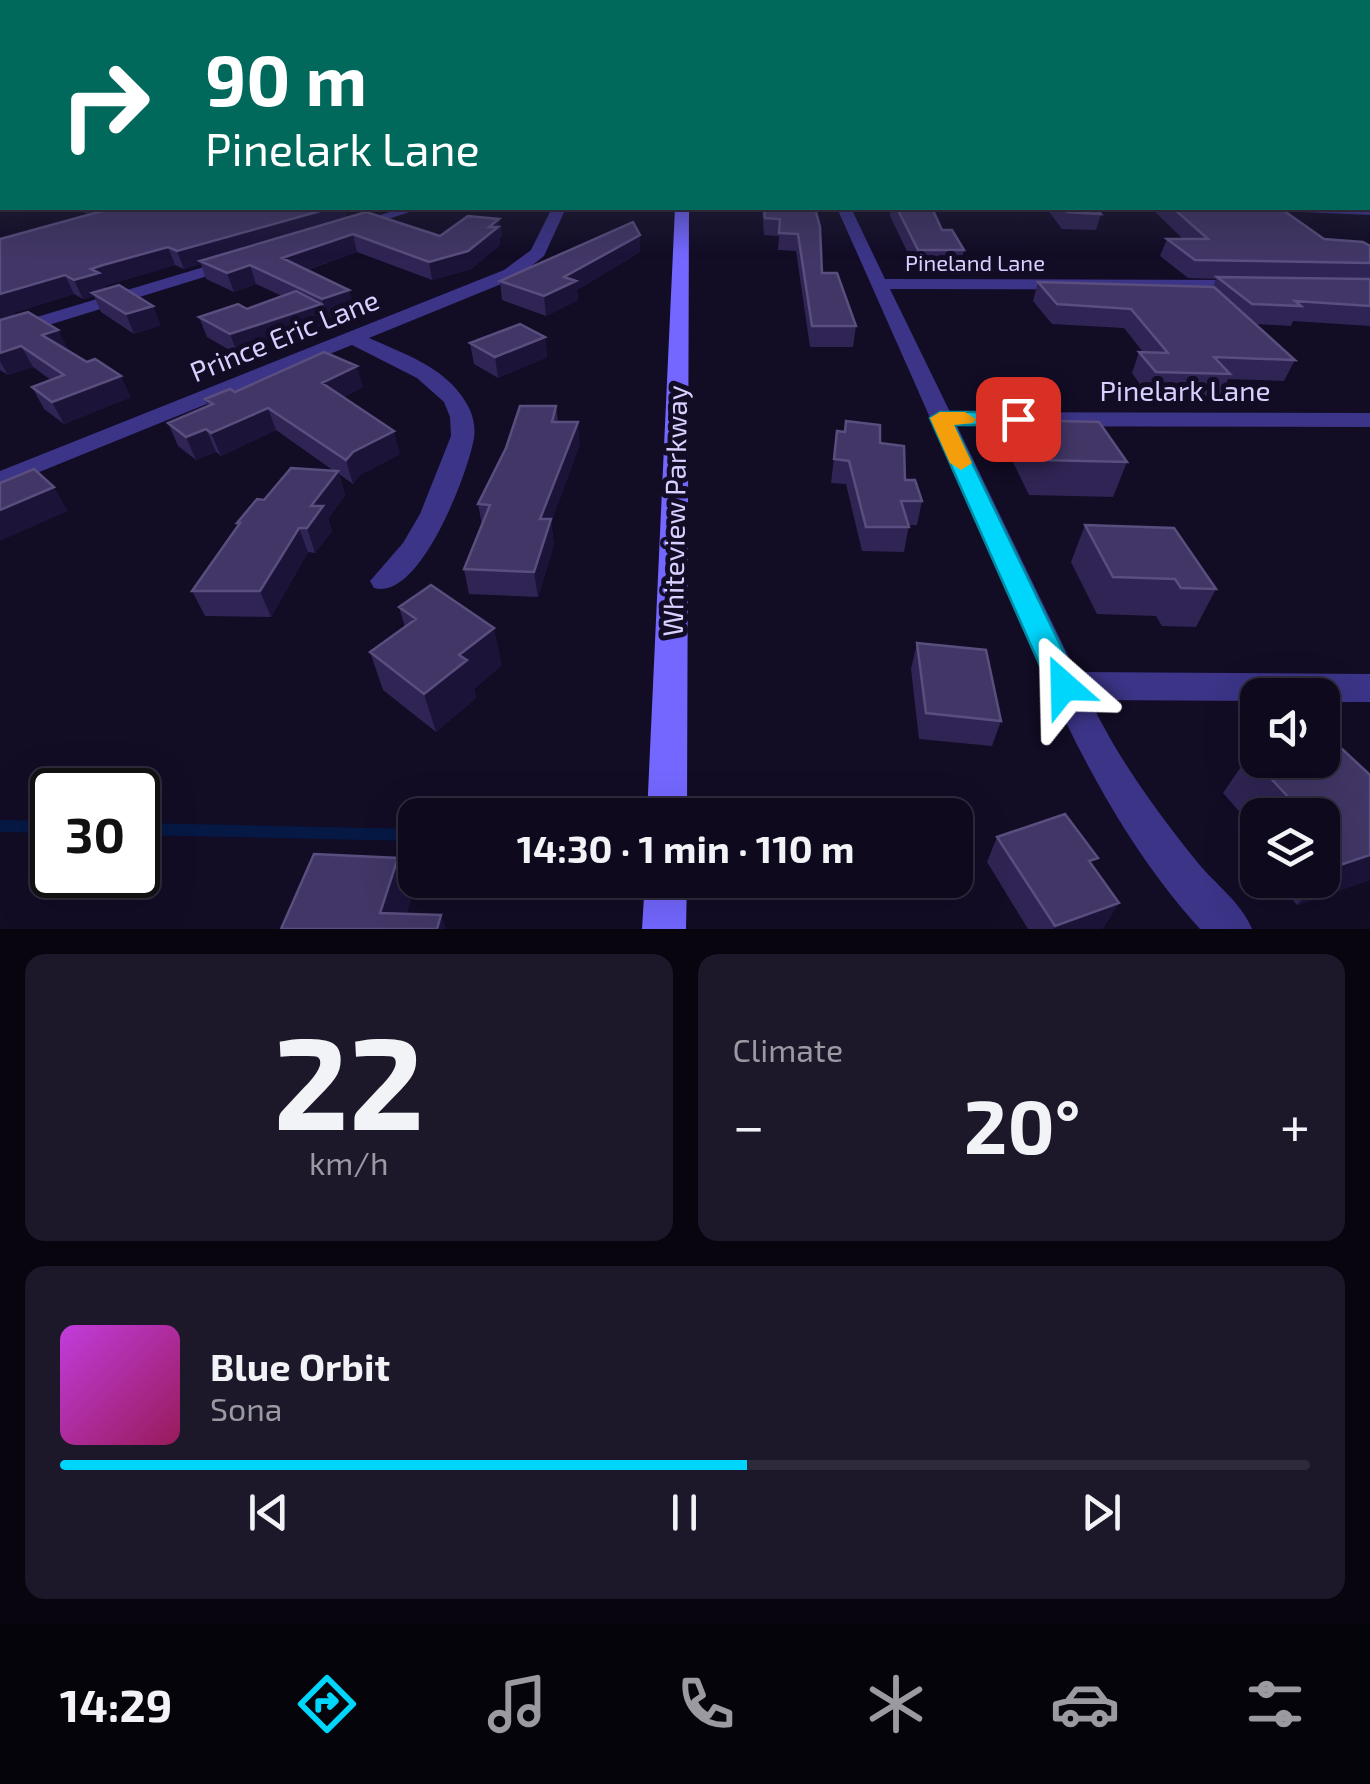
<!DOCTYPE html>
<meta charset="utf-8">
<style>
body{margin:0;font-family:"Exo 2",sans-serif;background:#1c1729;color:#f1f3f6;height:100vh;display:flex;flex-direction:column;font-size:38px;white-space:nowrap}
*{box-sizing:border-box;margin:0}
p{font-size:32px;color:#9b9aa3}
.icon{flex:none;width:55px;height:55px;fill:none;stroke:currentColor;stroke-width:2;stroke-linecap:round;stroke-linejoin:round}
.map{position:relative;height:929px;overflow:hidden}
.side{display:flex;flex-direction:column;gap:25px;padding:25px;background:#08050f;flex:1}
.side>*{flex:none}
.banner{position:absolute;left:0px;top:0px;width:1370px;height:210px;box-shadow:0 10px 40px #0002,0 0 0 2px #2e2a3b;background:#00695c;color:#fff;overflow:hidden}
.controls{position:absolute;left:1240px;top:678px;display:grid;gap:20px}
.controls a{display:grid;place-items:center;width:100px;height:100px;border-radius:20px;background:#0e091c;box-shadow:0 10px 40px #0002,0 0 0 2px #2e2a3b;font-size:50px}
.speed{position:absolute;left:30px;top:768px;display:flex;gap:20px;font-size:50px;font-weight:700;text-align:center}
.speed>*{display:grid;place-content:center;width:130px;height:130px;border-radius:50%;background:#0e091c;box-shadow:0 10px 40px #0002,0 0 0 2px #2e2a3b;line-height:1}
.speed .limit{border:5px solid #111;border-radius:15px;background:#fff;color:#111}
.pin{position:absolute;display:grid;place-items:center;width:85px;height:85px;color:#fff;margin:-42px;border-radius:20px;box-shadow:0 5px 15px #0006}
.me{position:absolute;width:110px;margin:-55px;rotate:335deg;stroke-linejoin:round;filter:drop-shadow(0 0 8px #0008)}
.turn{display:flex;align-items:center;gap:35px;height:210px;padding:0 40px;font-size:45px}
.turn .icon{width:130px;height:130px;stroke-width:2.5}
.turn b{display:block;font-size:70px;line-height:85px}
.big{font-size:75px;font-weight:700;line-height:1.1}
.side .widget{flex:1;display:flex;flex-direction:column;justify-content:center;gap:15px;min-width:0;padding:0 35px;border-radius:20px;background:#1c1729}
.side .dial{align-items:center;gap:0}
.dial b{font-size:130px;line-height:1}
.song{display:flex;align-items:center;gap:30px}
.cover{width:120px;height:120px;border-radius:15px;background:linear-gradient(135deg,hsl(290 70% 55%),hsl(330 70% 35%))}
.played{height:10px;border-radius:5px;background:linear-gradient(90deg,#00d5fb 55%,#2e2a3b 55%)}
.keys{display:flex;justify-content:space-around;direction:ltr}
.heat{display:flex;justify-content:space-between;align-items:center;font-size:55px;direction:ltr}
.side .tiles{flex:1;display:grid;gap:25px;grid-template-columns:1fr 1fr}
.widget:last-child{grid-column:span 2}
.trip{position:absolute;left:398px;top:798px;width:575px;height:100px;border-radius:20px;background:#0e091c;box-shadow:0 10px 40px #0002,0 0 0 2px #2e2a3b;font-weight:700;line-height:100px;text-align:center}
.tab-bar{display:flex;height:160px;justify-content:space-around;align-items:center;background:#06040b;color:#9b9aa3}
.tab-bar .icon{width:70px;height:70px}
.tab-bar .selected{color:#00d5fb}
.tab-bar b{font-size:45px;color:#f1f3f6}
.map>svg:first-child{display:block}
</style>
<div class="map">
<svg width="1370" height="929" viewBox="0 0 1370 929">
<rect width="100%" height="100%" fill="#120c25"/>
<g fill="none" stroke-linecap="round" stroke-linejoin="round">
<!-- stream -->
<path stroke="#061944" stroke-width="12" d="M0 826 52 827
M138 829 415 835"/>
<!-- street -->
<path fill="#3b3487" fill-rule="evenodd" d="M1368 148H1370V154H1368Z
M2 181V189L0 190V182Z
M1370 207V215L1302 212 1295 208Z
M402 208H422L354 230 347 226Z
M552 208H566L544 256 516 278 369 338C402 353 445 367 465 401 472 411 476 425 474 438 468 474 419 602 374 588L370 581 403 543 420 514 451 436 450 417 444 402 417 378 352 345 0 488V471L504 270 531 250Z
M837 208H851L885 279 1245 280 1254 285 1245 290 890 289 950 412 1370 413V427L957 426 1076 672 1370 674V702H1322V695H1258V701L1090 700C1118 759 1157 812 1198 863 1216 885 1241 902 1252 929H1200C1104 823 1053 696 996 568 943 447 891 329 837 208Z
M234 258 242 263 240 266 0 340V328Z"/>
<!-- secondary -->
<path fill="#7367ff" fill-rule="evenodd" d="M675 208H689L687 815H647Z
M645 880H687L686 929H642Z"/>
</g>
<!-- wall -->
<path fill="#302454" d="M74 208H344L347 217 440 236 499 219 502 236 499 238 500 245 471 269 432 280 357 252 307 270 349 290 354 309 328 319 325 317 327 324 238 355 207 337 199 317 247 309 282 296 256 284 234 292 206 279 201 264 184 269 175 265 104 286 106 289 161 325 134 334 101 312 94 296 83 299 74 294 13 313 15 316 58 330 67 350 131 397 64 424 44 409 32 387 51 380 33 367 8 375 0 370V239L88 214Z
M762 208H815L822 273 856 326 853 347H810L796 251 778 250 779 236 764 235Z
M891 208H932L942 230 964 250 960 268H915L890 216Z
M1046 208H1096L1101 214 1096 230 1062 229Z
M1151 208H1280L1324 239 1370 263V326L1293 321 1291 326 1255 324 1295 360 1284 381 1228 379 1221 396 1147 394 1132 373 1139 352H1143L1124 328 1052 324 1033 301 1038 282 1213 287 1216 279 1188 278 1160 256 1167 239H1183Z
M640 252 577 290 578 300 546 316 502 300 500 281Z
M545 337 547 357 498 378 474 364 470 343Z
M363 387 344 397 400 454 360 475 353 484 339 474 345 495 328 519 332 531 315 553 308 552 271 617 205 616 192 591 238 526 237 523 264 500 334 471 276 430 221 456 216 452 196 460 178 446 168 423 208 406 205 399 235 392Z
M556 406 558 422 580 444 551 522 554 544 538 597 469 594 464 569 482 525 478 504Z
M1018 420 1127 462 1113 497 1029 495 1009 454Z
M837 431 880 443 922 501 917 525H909L904 552 862 551 846 484 831 483Z
M1085 525 1216 589 1196 627 1162 626 1156 616 1097 614 1071 562Z
M399 607 502 665 474 689 476 698 436 732 383 690 370 652 405 627Z
M917 643 1001 721 992 746 919 739 911 669Z
M1249 755 1370 775V880L1297 905 1275 880H1322V815H1258V833L1223 793Z
M997 837 1093 866 1119 903 1103 928 1099 929H1028L987 862Z"/>
<!-- shaded-wall -->
<path fill="#1c1339" d="M87 208H126L90 216Z
M331 208H344L347 220 200 261 201 264 184 269 177 251Z
M499 219 502 236 499 238 500 245 471 269 432 280 429 262 489 227Z
M353 234 357 252 288 276 282 258Z
M640 235V252L577 290 578 300 546 316 544 296 564 277Z
M168 247 175 265 104 286 107 292 92 293 94 296 83 299 74 280 91 269Z
M250 265 256 284 234 292 227 273Z
M65 275 74 294 13 313 16 319 0 324V294Z
M349 290 354 309 328 319 322 299Z
M321 304 327 324 238 355 230 334Z
M153 306 161 325 134 334 126 314Z
M58 330 69 350 52 356 42 335Z
M545 337 547 357 498 378 495 357Z
M21 346 33 367 8 375 0 361V353Z
M357 366 363 387 329 405 322 383Z
M121 376 131 397 64 424 52 402Z
M268 408 276 430 221 456 211 433Z
M578 422 580 444 551 522 554 544 538 597 534 572 540 519Z
M206 429 216 452 196 460 186 437Z
M394 431 400 454 360 475 353 484 346 460 353 452Z
M338 471 345 495 328 519 332 531 315 553 307 528 311 506Z
M54 487 68 511 0 541V510Z
M299 528 308 552 271 617 260 591Z
M494 628 502 665 474 689 476 698 436 732 424 694 459 655Z
M1370 855V880L1297 905 1320 880H1322V877L1331 868Z
M398 858 413 895 402 929 380 913Z
M1119 903 1103 928 1099 929H1053L1055 926Z
M441 915 446 929H437Z"/>
<!-- building -->
<path fill="#423666" stroke="#594e7e" stroke-width="2.5" d="M113 208H331L177 251 168 247 103 265 91 269 99 273 74 280 65 275 0 294V239Z
M764 208H815L820 227 822 273H837L856 326H812L798 234 779 233 780 219 765 218Z
M897 208H932L942 230H952L964 250H918Z
M1063 208H1096L1101 214 1067 212Z
M1173 208H1280L1324 239 1363 242 1370 246V263L1195 260 1167 239H1208Z
M366 212 440 236 468 216 499 219 489 227H498L468 251 429 262 353 234 282 258 349 290 322 299 250 265 227 273 200 261Z
M633 222 640 235 564 277 576 281 544 296 500 281Z
M1217 277 1370 279V306L1295 301 1301 306 1252 304Z
M1038 282 1214 287 1295 360 1214 357 1230 374 1156 372 1139 352 1168 353 1131 309 1057 304Z
M119 285 153 306 126 314 92 293Z
M296 291 321 304 230 334 199 317 238 304 247 309Z
M28 312 58 330 42 335 87 362 95 359 121 376 52 402 32 387 64 375 21 346 0 353V320Z
M520 324 545 337 495 357 470 343Z
M324 352 357 366 322 383 394 431 353 452 346 460 268 408 211 433 206 429 186 437 168 423 213 404 205 399 230 389 235 392Z
M520 406H556L552 422H578L540 519H551L534 572 464 569 490 505 478 504 506 448Z
M1018 420 1099 422 1127 462 1040 460Z
M846 421 880 425V443L904 446 905 480H915L922 501H901L909 527H866L849 461 834 459 837 431 845 432Z
M291 468 338 471 311 506H323L307 528H299L260 591H192L240 523H237L257 499 264 500Z
M34 469 54 487 0 510V483Z
M1085 525 1174 528 1216 589 1181 588 1175 579 1113 577Z
M431 585 494 628 459 655 467 660 424 694 370 652 416 619 399 607Z
M917 643 986 650 1001 721 926 713Z
M1322 734H1326L1370 775V855L1331 868 1322 859V815H1305L1249 755 1258 753V760H1322Z
M1065 814 1098 858 1089 861 1119 903 1055 926 997 837Z
M314 854 398 858 380 913 441 915 437 929H281Z"/>
<!-- sky -->
<linearGradient id="sky" x2="0" y2="1"><stop stop-color="#0a0714"/><stop offset="0.49" stop-color="#333451"/><stop offset="1" stop-color="#333451" stop-opacity="0"/></linearGradient>
<rect width="1370" height="254" fill="url(#sky)"/>
<!-- route -->
<path fill="#00d5fb" stroke="#008aa3" stroke-width="2.5" d="M940 412H1018L1029 419 1018 425H954L1080 686 1076 695 1064 698 1053 695 1049 686 930 418Z"/>
<!-- slow -->
<path fill="#f59e0b" d="M965 412 976 419 973 423 954 425 972 463 961 470 950 463 930 418 940 412Z"/>
<g text-anchor="middle" dominant-baseline="central" stroke-width="10" stroke-linejoin="round" paint-order="stroke">
<!-- far-street labels -->
<g font-size="22" fill="#d8d0ff" stroke="#120c25">
<text x="975" y="262">Pineland Lane</text>
</g>
<!-- street labels -->
<g font-size="28" fill="#d8d0ff" stroke="#120c25">
<text transform="translate(284 335) rotate(-22)">Prince Eric Lane</text>
<text x="1185" y="390">Pinelark Lane</text>
<text transform="translate(674 511) rotate(-89)">Whiteview Parkway</text>
</g>
</g>
</svg>
<div class="controls">
<a><svg class="icon" aria-label="sound" viewBox="0 0 24 24"><path d="M4 9h4l5-4v14l-5-4H4zM17 9q2 3 0 6"/></svg></a>
<a><svg class="icon" aria-label="layers" viewBox="0 0 24 24"><path d="M12 4l9 5-9 5-9-5zM3 14l9 5 9-5"/></svg></a>
</div>
<div class="speed"><div class="limit">30</div></div>
<div class="pin" style="left:1018px;top:419px;background:#d93025"><svg class="icon" aria-label="arrive" viewBox="0 0 24 24"><path d="M6 21V4h12l-3 4 3 4H6"/></svg></div>
<svg class="me" style="left:1064px;top:686px" viewBox="-20 -20 40 40"><path d="M0-17L14 15 0 8-14 15z" fill="#00d5fb" stroke="#fff" stroke-width="4"/></svg>
<div class="trip">14:30 · 1 min · 110 m</div>
<div class="banner">
<div class="turn"><svg class="icon" aria-label="right" viewBox="0 0 24 24"><path d="M7 20v-9h11M14 6l5 5-5 5"/></svg><div><b>90 m</b>Pinelark Lane</div></div>
</div>
</div>
<section class="side">
<div class="tiles">
<div class="widget dial"><b>22</b><p>km/h</p></div>
<div class="widget"><p>Climate</p>
<div class="heat"><a>−</a><b class="big">20°</b><a>+</a></div>
</div>
<div class="widget">
<div class="song"><i class="cover"></i><div><b>Blue Orbit</b><p>Sona</p></div></div>
<div class="played"></div>
<div class="keys"><svg class="icon" aria-label="previous" viewBox="0 0 24 24"><path d="M18 5L8 12l10 7zM5 5v14"/></svg><svg class="icon" aria-label="pause" viewBox="0 0 24 24"><path d="M8 5v14M16 5v14"/></svg><svg class="icon" aria-label="next" viewBox="0 0 24 24"><path d="M6 5l10 7-10 7zM19 5v14"/></svg></div>
</div>
</div>
</section>
<nav class="tab-bar">
<b>14:29</b>
<svg class="icon selected" aria-label="directions" viewBox="0 0 24 24"><path d="M12 3l9 9-9 9-9-9zM9 14v-3h6M13 9l2 2-2 2"/></svg>
<svg class="icon" aria-label="music" viewBox="0 0 24 24"><path d="M9 18V5l10-2v13"/><circle cx="6" cy="18" r="3"/><circle cx="16" cy="16" r="3"/></svg>
<svg class="icon" aria-label="phone" viewBox="0 0 24 24"><path d="M5 4h4l2 5-3 2q2 4 5 5l2-3 5 2v4C11 20 4 13 5 4z"/></svg>
<svg class="icon" aria-label="climate" viewBox="0 0 24 24"><path d="M12 3v18M4 7l16 10M4 17L20 7"/></svg>
<svg class="icon" aria-label="car" viewBox="0 0 24 24"><path d="M5 17H2v-5l4-1 3-4h7l3 4 3 1v5h-3M9 17h6M6 11h13"/><circle cx="7" cy="17" r="2"/><circle cx="17" cy="17" r="2"/></svg>
<svg class="icon" aria-label="filters" viewBox="0 0 24 24"><path d="M4 7h16M4 17h16"/><circle cx="9" cy="7" r="2"/><circle cx="15" cy="17" r="2"/></svg>
</nav>
